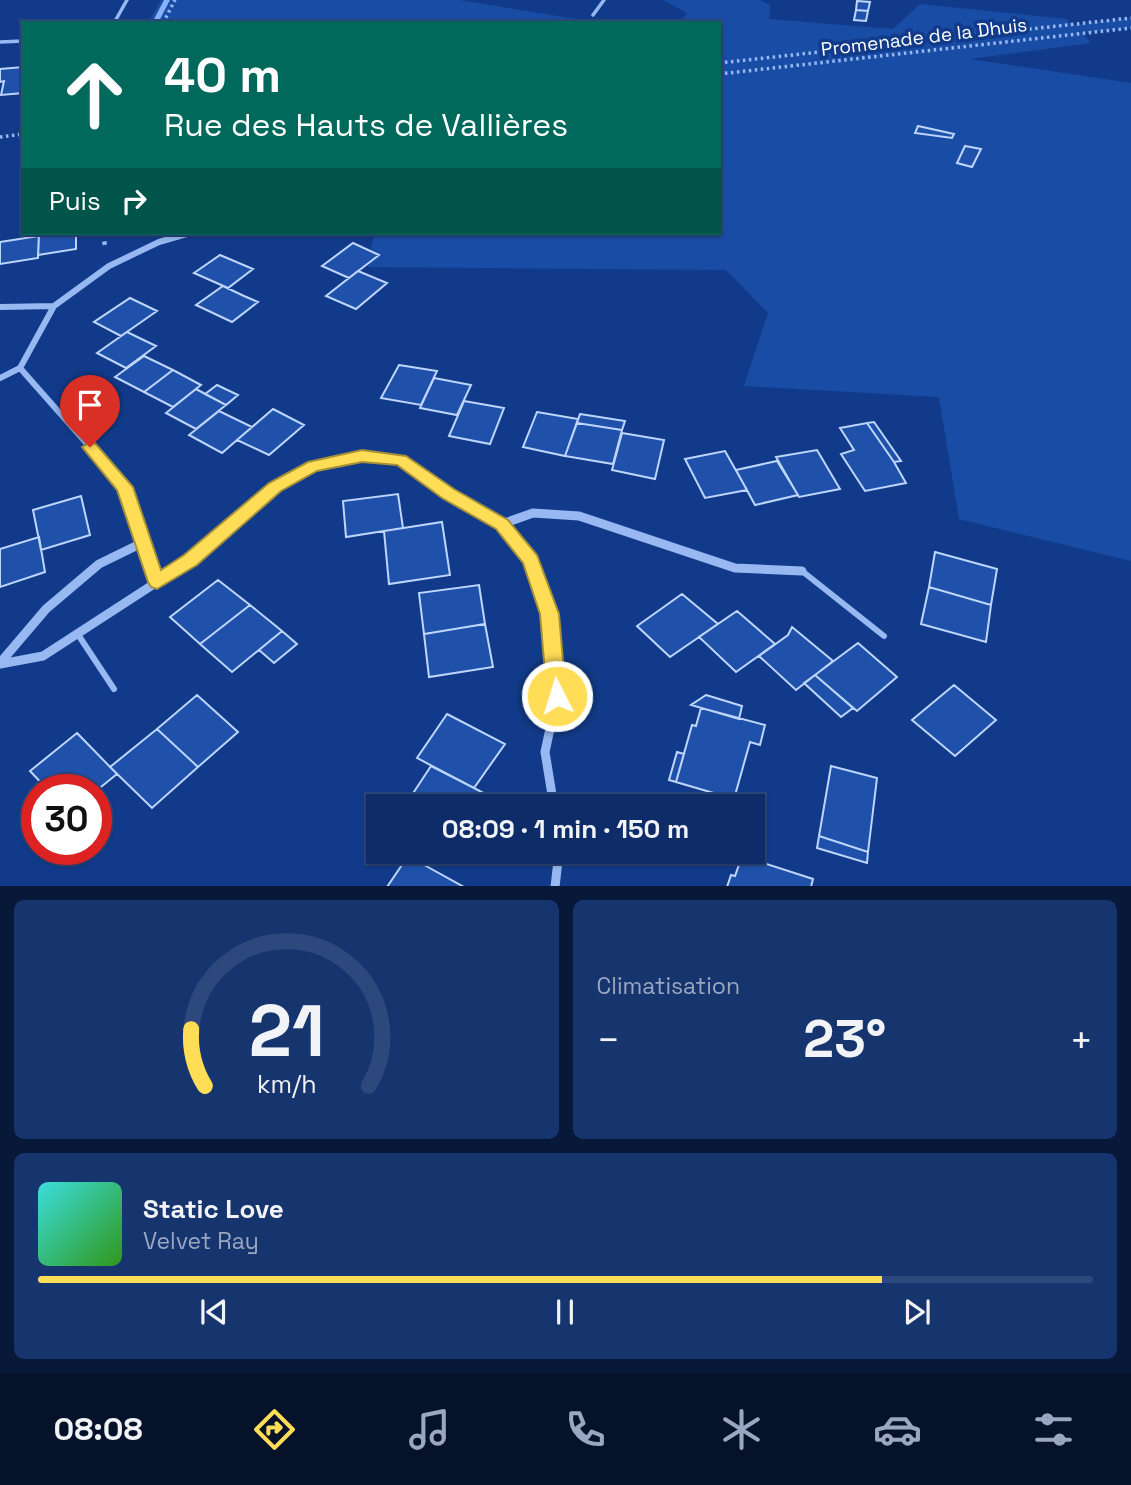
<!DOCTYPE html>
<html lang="fr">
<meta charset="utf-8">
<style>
body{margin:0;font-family:"Space Grotesk",sans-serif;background:#16346e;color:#f1f3f6;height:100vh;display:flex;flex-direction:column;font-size:26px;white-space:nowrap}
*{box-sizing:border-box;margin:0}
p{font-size:23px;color:#9aa7c0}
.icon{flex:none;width:38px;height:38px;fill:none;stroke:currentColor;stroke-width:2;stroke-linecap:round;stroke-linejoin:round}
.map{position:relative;height:886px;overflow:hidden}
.drawer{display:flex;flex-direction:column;gap:14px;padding:14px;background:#071839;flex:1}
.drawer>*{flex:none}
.top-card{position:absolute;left:21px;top:21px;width:700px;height:214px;border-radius:0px;box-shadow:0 2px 5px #0004,0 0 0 2px #2d487c;background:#00695c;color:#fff;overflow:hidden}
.speed{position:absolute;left:21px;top:774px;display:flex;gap:14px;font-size:35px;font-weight:700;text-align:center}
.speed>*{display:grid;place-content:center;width:91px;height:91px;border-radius:50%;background:#0d2c68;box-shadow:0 2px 5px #0004,0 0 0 2px #2d487c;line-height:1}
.speed .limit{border:10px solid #d22;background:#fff;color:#111}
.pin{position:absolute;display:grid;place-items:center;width:60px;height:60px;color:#fff;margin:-72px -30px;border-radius:50% 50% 50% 0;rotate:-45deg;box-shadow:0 0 7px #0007}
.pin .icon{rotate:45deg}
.me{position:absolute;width:77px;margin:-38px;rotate:355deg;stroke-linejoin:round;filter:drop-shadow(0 0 5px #0008)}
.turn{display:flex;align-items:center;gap:24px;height:147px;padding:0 28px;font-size:32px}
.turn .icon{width:91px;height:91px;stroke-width:2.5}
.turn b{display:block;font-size:49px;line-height:60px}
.then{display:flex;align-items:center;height:66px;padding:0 28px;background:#0003;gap:14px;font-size:26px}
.big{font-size:52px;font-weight:600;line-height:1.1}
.drawer .tile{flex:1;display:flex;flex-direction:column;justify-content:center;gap:10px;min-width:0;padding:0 24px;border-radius:10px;background:#16346e}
.drawer .dial{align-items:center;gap:0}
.dial svg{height:182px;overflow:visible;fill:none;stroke:#2d487c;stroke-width:7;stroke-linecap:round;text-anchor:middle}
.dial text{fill:#f1f3f6;stroke:none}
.song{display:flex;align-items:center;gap:21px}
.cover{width:84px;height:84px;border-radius:10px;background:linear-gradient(135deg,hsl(180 70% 55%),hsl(110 70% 35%))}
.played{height:7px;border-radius:4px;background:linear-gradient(90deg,#ffdd57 80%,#2d487c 80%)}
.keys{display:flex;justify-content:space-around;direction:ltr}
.heat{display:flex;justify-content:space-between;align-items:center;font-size:38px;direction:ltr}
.drawer .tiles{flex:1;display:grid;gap:14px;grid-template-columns:1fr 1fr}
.tile:last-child{grid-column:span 2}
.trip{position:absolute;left:366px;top:794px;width:399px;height:70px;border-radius:0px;background:#0d2c68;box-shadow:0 2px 5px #0004,0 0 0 2px #2d487c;font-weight:600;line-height:70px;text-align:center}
.tab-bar{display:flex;height:112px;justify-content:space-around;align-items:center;background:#05122a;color:#9aa7c0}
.tab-bar .icon{width:49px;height:49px}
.tab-bar .on{color:#ffdd57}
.tab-bar b{font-size:32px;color:#f1f3f6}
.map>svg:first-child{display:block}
</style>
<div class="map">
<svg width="1131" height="887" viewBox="0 0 1131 887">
<rect width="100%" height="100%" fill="#113b8a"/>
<!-- green -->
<path fill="#194ca5" d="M161 0H459L601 23H148Z
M663 0H760L770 5 769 19 893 29 920 4 1066 19 1073 25 1131 18V28L1082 33 1091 43 970 59 1131 83V561L959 519 939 397 744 386 768 313 726 270 368 267 374 233H719V23H680L687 13Z"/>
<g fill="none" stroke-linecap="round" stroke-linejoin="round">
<!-- stream -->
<path fill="#89b1f5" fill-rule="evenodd" d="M164 0H170L158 23H152Z"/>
</g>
<!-- building -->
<path fill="#1f51aa" stroke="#bed5fc" stroke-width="2" d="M857 1 870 2 868 11 856 10Z
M856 10 868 11 866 21 854 20Z
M23 67V93L1 95 4 81 0 82V69Z
M918 126 954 134 952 138 915 133Z
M965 146 981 149 972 167 957 163Z
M39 233H76V249L38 255Z
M39 236 38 258 0 264V242Z
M353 243 379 255 349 278 322 266Z
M220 255 253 269 228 288 194 273Z
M358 271 387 283 356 309 326 296Z
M223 286 244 296 258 302 232 322 196 305Z
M130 298 157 311 121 336 94 322Z
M127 332 156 346 126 368 97 353Z
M144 356 173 370 144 392 115 377Z
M399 365 437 371 421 405 381 398Z
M173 370 201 385 173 407 144 392Z
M434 378 471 385 457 415 420 408Z
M217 385 238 395 226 405 205 394Z
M196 389 226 405 196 429 166 413Z
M464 401 504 408 490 444 449 436Z
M273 409 304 425 269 455 237 440Z
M219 411 252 427 222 453 189 435Z
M537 412 578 419 565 456 523 447Z
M580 414 625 421 622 430 577 423Z
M874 422 901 461 894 462 867 423Z
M577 423 622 430 613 464 565 456Z
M867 423 894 462 906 483 865 491 841 454 854 450 840 428Z
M622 433 664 440 655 479 612 470Z
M817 450 840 489 799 497 776 457Z
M725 451 747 490 705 498 685 459Z
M777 461 798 495 755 505 736 470Z
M398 494 403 528 346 537 343 501Z
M81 496 90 535 41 550 33 510Z
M442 522 450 575 389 584 384 531Z
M39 537 45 572 0 587V549Z
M935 552 997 569 991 605 929 587Z
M218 580 250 605 200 644 170 617Z
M479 585 485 624 424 634 419 593Z
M929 587 991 605 986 642 921 624Z
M682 594 718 624 670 657 637 626Z
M250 605 282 631 232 672 200 644Z
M737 611 775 644 736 672 699 637Z
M485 624 493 667 429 677 424 634Z
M792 627 833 661 796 690 759 656 788 635Z
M282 631 297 644 274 663 259 650Z
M858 643 897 677 857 711 815 675Z
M815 675 853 708 841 717 804 683Z
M954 685 996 720 955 756 912 720Z
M197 695 238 732 198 767 157 729Z
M706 695 742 706 739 719 691 705Z
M701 708 765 725 760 745 750 742 734 799 676 782 692 725 696 726Z
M447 714 505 744 474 788 417 758Z
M157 729 198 767 152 808 110 767Z
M77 733 117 774 96 791 47 789 30 771Z
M677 752 684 754 676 782 669 780Z
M431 766 474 788 493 798 487 807H404Z
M831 766 877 778 868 852 819 836Z
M819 836 868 852 867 863 817 848Z
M408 856 464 887H387Z
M742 856 813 879 811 887H727L731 875 735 876Z"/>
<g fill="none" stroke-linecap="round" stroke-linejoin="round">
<!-- path-far1 -->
<path stroke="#97b8f1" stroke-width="3.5" stroke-dasharray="2.5 3.5" stroke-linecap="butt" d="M163 23 175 0
M719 63 1131 18
M719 74 1131 28
M0 137 23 134"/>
<!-- path -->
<path stroke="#97b8f1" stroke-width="4.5" stroke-dasharray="3.5 5" stroke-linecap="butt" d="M103 233 105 246"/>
<!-- service-far1 -->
<path stroke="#97b8f1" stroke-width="3.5" d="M593 15 604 0
M114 23 127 0
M0 42 23 41"/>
<!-- service -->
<path stroke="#97b8f1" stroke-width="6" d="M802 571 884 636
M77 633 114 689"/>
<!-- minor-far1 -->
<path stroke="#97b8f1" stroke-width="6" d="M0 307 54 306
M20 368 125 487 131 510
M20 368 54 306 109 266 159 242 190 233
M0 378 20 368
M249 510 275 487 313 466 362 456 401 460 477 510"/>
<!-- minor -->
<path stroke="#97b8f1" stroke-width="9" d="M131 508 157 582
M474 508 502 524 531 560 549 614 557 696 545 752 554 807
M502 524 533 513 579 516 735 568 802 571
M0 663 46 609 99 564 142 543
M0 664 43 656 191 560 251 508
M555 887 559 852"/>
</g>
<!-- route -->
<path fill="#ffdd57" stroke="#a69039" stroke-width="2" d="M90 442 95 443 133 487 161 570 184 555 269 483 308 462 362 450 406 456 454 489 508 520 537 555 559 614 566 696 564 702 557 705 550 702 547 696 540 614 523 563 496 529 442 498 397 465 362 462 317 471 281 491 197 565 157 589 151 587 148 582 117 490 82 447Z"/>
<g text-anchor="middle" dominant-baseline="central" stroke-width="7" stroke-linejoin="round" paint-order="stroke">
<!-- far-street labels -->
<g font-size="19" fill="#fff" stroke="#113b8a">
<text transform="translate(924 37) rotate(-7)">Promenade de la Dhuis</text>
</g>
</g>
</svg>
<div class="speed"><div class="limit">30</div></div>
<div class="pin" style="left:90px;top:447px;background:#d93025"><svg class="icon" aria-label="arrive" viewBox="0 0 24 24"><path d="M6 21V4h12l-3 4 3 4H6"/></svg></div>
<svg class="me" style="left:557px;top:696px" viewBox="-20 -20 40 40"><circle r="17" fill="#ffdd57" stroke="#fff" stroke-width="3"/><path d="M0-11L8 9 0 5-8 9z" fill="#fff"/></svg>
<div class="trip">08:09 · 1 min · 150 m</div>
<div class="top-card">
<div class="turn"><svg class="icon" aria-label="ahead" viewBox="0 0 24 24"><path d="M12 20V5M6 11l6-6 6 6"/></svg><div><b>40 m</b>Rue des Hauts de Vallières</div></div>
<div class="then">Puis<svg class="icon" aria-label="right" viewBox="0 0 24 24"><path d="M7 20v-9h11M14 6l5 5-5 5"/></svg></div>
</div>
</div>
<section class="drawer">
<div class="tiles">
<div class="tile dial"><svg viewBox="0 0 100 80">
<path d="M14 69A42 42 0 1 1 86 69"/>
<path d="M14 69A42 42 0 0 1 8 44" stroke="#ffdd57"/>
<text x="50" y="56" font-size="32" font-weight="700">21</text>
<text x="50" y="72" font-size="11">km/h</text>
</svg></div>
<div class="tile"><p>Climatisation</p>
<div class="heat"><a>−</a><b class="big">23°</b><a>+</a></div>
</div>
<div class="tile">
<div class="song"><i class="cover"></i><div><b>Static Love</b><p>Velvet Ray</p></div></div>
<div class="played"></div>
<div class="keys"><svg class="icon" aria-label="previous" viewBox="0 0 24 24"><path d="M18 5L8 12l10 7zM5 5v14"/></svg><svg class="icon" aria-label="pause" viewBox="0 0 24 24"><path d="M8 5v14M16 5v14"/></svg><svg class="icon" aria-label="next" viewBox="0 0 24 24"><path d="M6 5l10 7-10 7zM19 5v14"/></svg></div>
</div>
</div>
</section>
<nav class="tab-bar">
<b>08:08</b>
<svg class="icon on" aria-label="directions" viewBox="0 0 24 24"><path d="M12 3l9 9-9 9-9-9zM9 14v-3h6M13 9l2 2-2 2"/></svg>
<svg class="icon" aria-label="music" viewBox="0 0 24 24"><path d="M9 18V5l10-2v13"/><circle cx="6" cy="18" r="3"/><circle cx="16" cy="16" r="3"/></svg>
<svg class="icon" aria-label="phone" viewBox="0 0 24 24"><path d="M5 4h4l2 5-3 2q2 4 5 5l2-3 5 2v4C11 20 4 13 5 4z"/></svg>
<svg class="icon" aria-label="climate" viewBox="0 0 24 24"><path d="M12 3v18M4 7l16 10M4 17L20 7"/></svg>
<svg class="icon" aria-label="car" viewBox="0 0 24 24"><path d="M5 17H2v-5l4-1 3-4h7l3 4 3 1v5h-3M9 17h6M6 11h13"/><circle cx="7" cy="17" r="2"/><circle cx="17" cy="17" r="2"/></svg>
<svg class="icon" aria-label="filters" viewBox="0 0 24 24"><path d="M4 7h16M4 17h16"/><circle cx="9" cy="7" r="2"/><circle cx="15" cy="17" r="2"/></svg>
</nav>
